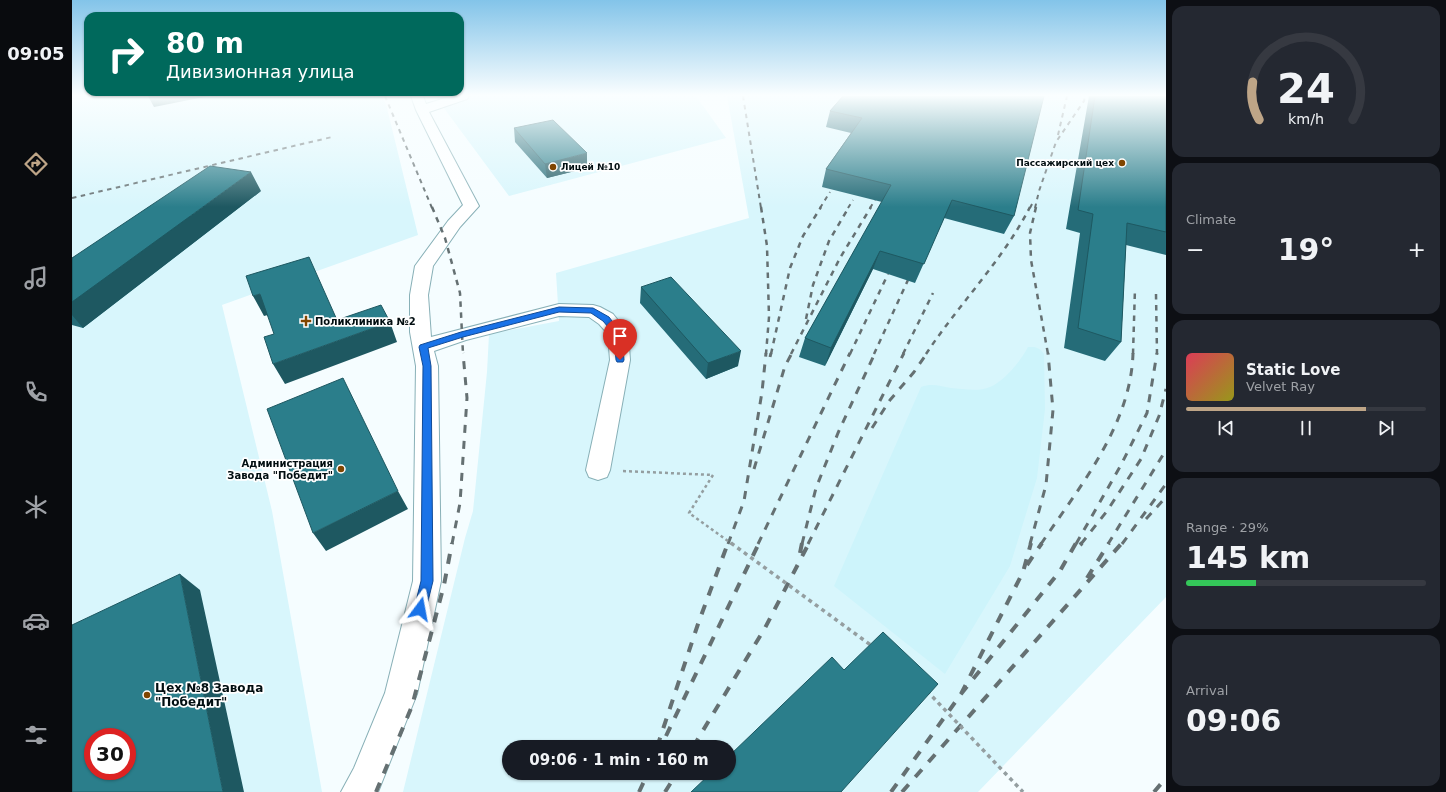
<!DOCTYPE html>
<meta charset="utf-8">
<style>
body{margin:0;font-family:"DejaVu Sans",sans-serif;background:#242831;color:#f1f3f6;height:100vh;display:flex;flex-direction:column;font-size:15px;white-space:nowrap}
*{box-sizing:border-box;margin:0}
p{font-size:13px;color:#9ea1a6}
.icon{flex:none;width:22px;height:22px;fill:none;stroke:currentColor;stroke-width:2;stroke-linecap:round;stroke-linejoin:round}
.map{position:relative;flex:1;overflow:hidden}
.drawer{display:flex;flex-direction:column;gap:6px;padding:6px;background:#0d0f14;width:280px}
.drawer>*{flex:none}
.banner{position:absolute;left:12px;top:12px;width:380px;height:84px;border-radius:12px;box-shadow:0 1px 3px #0004;background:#00695c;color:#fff;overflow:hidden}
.speed{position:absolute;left:12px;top:728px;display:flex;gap:8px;font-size:20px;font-weight:700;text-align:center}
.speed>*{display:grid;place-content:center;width:52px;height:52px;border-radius:50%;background:#171b24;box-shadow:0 1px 3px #0004;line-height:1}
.speed .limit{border:6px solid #d22;background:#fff;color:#111}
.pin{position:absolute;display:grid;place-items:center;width:34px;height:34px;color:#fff;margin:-41px -17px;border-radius:50% 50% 50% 0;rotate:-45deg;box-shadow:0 0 4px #0007}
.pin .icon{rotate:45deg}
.me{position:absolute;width:44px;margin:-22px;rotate:13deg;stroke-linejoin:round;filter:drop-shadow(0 0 3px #0008)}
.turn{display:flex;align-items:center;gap:14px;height:84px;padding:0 16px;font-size:18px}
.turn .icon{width:52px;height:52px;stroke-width:2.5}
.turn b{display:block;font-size:28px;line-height:34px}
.big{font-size:30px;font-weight:700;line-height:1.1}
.drawer .card{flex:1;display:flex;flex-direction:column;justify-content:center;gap:6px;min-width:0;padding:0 14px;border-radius:12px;background:#242831}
.drawer .dial{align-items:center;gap:0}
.dial svg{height:104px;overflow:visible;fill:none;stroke:#363941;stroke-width:7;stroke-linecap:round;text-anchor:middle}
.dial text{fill:#f1f3f6;stroke:none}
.song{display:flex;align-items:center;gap:12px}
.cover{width:48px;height:48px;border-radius:6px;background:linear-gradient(135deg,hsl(350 70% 55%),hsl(60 70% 35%))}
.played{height:4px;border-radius:2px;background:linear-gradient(90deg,#bea587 75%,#363941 75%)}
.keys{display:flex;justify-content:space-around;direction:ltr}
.heat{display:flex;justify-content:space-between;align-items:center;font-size:22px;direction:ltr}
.charge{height:6px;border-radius:3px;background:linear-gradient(90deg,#34c759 29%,#363941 0)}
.trip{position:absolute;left:430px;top:740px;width:234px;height:40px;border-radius:20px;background:#171b24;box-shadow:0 1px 3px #0004;font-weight:700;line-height:40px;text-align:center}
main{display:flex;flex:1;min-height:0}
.tabs{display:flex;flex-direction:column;width:72px;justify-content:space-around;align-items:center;background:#090b0e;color:#9ea1a6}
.tabs .icon{width:28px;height:28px}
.tabs .current{color:#bea587}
.tabs b{font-size:18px;color:#f1f3f6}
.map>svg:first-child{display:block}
</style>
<main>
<nav class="tabs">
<b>09:05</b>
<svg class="icon current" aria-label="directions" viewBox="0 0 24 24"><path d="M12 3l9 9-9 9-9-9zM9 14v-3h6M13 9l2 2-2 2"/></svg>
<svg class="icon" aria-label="music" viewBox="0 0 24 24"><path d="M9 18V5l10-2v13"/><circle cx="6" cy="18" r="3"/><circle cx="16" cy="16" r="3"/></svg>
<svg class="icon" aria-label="phone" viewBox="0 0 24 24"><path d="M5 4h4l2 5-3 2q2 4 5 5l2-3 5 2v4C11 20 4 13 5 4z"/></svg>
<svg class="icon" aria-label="climate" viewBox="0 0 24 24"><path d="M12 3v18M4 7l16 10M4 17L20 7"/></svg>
<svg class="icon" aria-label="car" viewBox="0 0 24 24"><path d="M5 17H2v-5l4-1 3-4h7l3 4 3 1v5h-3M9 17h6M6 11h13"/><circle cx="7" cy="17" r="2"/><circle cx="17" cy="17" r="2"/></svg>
<svg class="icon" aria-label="filters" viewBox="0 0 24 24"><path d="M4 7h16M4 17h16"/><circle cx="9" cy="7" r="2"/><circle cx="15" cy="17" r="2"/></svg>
</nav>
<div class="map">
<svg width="1094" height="792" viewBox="0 0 1094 792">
<rect width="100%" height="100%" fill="#f5fdff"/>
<!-- built -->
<path fill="#d8f6fc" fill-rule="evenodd" d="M0 96H309L314 104 346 235 150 305 200 511 250 792H0ZM21 737H55V771H21Z
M363 96H624L654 138 437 196Z
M655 96H1094V597L906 792H331L393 538 401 511 415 372 417 334 487 321 484 273 677 218ZM437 747H657V773H437Z"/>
<!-- green -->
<path fill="#cdf4fb" d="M956 347C964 347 967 347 972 354L973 409 965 478 938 566 873 674 762 586 849 387C860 383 867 386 879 388 891 389 907 392 918 387 933 380 948 362 956 347Z"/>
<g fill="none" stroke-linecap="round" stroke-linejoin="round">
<!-- minor casing -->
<g stroke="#88b0b7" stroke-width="2">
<path id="minor" d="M339 96H351L354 104 380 96H397L395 99 357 112 407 206 388 227 361 266 356 295 359 337 487 304 521 305 528 307 541 314 556 333 558 360 538 470 535 477 526 480 517 477 514 470 538 360 536 334 527 324 517 317 487 316 394 340 362 351 366 366 369 581 345 694 306 792H269L282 768 313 693 341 581 344 366 338 332V295L343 266 376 221 391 205 344 110Z"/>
</g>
<!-- path -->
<path stroke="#949ea0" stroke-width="2.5" stroke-dasharray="3 3" stroke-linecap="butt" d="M551 471 641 475"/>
<!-- minor -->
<use href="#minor" fill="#fff" fill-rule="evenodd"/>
<!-- rail-far3 -->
<path stroke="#657072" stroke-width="2" stroke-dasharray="4.5 4.5" stroke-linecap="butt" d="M313 96 360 208
M671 96 689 208
M986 135 995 96
M0 198 260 137
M748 208 758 192
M776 208 781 200
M798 208 803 200
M958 208 961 202
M963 208 967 191 984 142 1012 101 1013 96"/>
<!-- rail-far2 -->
<path stroke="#657072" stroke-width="2.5" stroke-dasharray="5.5 5.5" stroke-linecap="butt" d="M360 207 373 238 388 293 391 354
M689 207 695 246 697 317 694 354
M964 207 958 233 959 260 976 354
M1084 294 1085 354
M734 319 741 285 757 241 777 207
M699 354 718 268 731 236 749 207
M719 354 768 258 799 207
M778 354 816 274
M802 354 836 280
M831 354 861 293
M854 354C887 304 931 260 958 207
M1061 354 1063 288"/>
<!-- rail-far1 -->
<path stroke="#657072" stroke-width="3" stroke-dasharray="8 8" stroke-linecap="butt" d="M698 357 699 353
M800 428 818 400 842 372 855 353
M682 469 713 366 720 353
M1074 519 1094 497
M380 544 388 503 395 398 391 353
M656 544 672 501 690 392 694 353
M686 544 778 353
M730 544 744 488 766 433 803 353
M736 544 832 353
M958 544 974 485 981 410 976 353
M969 544C1008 486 1059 425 1061 353
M1004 544 1049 465 1075 413 1085 353
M1009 544 1035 511 1069 459 1087 416 1094 389
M1036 544 1094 450
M1050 544 1094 484"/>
<!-- rail -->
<path stroke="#657072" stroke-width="4" stroke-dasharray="10 10" stroke-linecap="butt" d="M1008 545 1010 543
M728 553 730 543
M955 565 970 543
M1015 578 1037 543
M889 694 951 572 959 543
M594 736 687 543
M585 747 626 624 656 543
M621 747 693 628 737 543
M304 792 340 706 372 585 380 543
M567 792 576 773
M593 792 605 773
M819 792 889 694 988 571 1004 543
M830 792 1050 543
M1082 792 1094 778"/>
<!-- path-bridge-far1 -->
<path stroke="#949ea0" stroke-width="2.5" stroke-dasharray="3 3" stroke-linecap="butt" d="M641 475 617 513 660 544"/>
<!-- path-bridge -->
<path stroke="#949ea0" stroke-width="3.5" stroke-dasharray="4 4" stroke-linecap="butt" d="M659 543 800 646
M855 691 951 792"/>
</g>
<!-- wall -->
<path fill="#256c78" d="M771 96 942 216 932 234 872 218 843 283 801 269 753 366 727 357 733 338 810 202 750 187 754 169 779 133 754 127 758 111Z
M1017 96H1094V255L1054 245 1049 342 1033 361 992 348 1008 233 994 229Z
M442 128 515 168 475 178 443 142Z
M189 191 11 328 0 325V258Z
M569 287 666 366 634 379 568 303Z"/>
<!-- shaded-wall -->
<path fill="#1e5861" d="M76 96H137L82 107Z
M515 153V168L475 178 473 164Z
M179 172 189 191 11 328 0 315V302Z
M808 251 801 269 753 366 759 348Z
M188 294 200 314 192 316 181 296Z
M318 322 325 342 213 384 201 364Z
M669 351 666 366 634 379 636 363Z
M326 491 336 509 254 551 241 533Z
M108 574 128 590 172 792H151Z"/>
<!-- building -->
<path fill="#2b7e8b" stroke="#1e5861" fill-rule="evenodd" d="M771 96H972L942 216 880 200 852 264 808 251 759 348 733 338 819 185 754 169 790 118 758 111Z
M1023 96H1094V232L1055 223 1049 342 1006 328 1021 214 1006 210Z
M481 120 515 153 473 164 442 128Z
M138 166 179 172 0 302V258Z
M237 257 265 320 309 305 318 322 201 364 192 337 202 334 188 294 181 296 174 276Z
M599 277 669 351 636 363 569 287Z
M271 378 326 491 241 533 195 409Z
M108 574 151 792H0V625ZM21 737H55V771H21Z
M811 632 866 684 769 792H619L639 773H657V756L760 657 772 670Z"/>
<!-- sky -->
<linearGradient id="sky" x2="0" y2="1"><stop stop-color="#83c4e9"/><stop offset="0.46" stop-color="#fafeff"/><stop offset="1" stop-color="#fafeff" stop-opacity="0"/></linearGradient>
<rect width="1094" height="207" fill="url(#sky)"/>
<!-- route -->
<path fill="#1a73e8" stroke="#114b97" d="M487 307 521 308 537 317 550 334 552 360 551 362H545L544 360 542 334 531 321 519 313 487 312 391 337 356 348 359 366 361 581 353 613 348 615 344 613 342 609 349 581 351 366 347 347 348 345 389 332Z"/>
<!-- markers -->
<g fill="#804500" stroke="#fff" stroke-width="1.5">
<circle cx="1050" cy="163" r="4"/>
<circle cx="481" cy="167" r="4"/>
<path d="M232 315h4v4h4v4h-4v4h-4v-4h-4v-4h4z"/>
<circle cx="269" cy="469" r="4"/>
<circle cx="75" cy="695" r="4"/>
</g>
<g text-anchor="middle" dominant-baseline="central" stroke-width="3.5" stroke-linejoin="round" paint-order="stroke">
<!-- far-poi labels -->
<g font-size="9" font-weight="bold" fill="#020e11" stroke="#fff" text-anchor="end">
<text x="1042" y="163">Пассажирский цех</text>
<text x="489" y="167" text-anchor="start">Лицей №10</text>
</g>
<!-- poi labels -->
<g font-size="10" font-weight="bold" fill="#020e11" stroke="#fff" text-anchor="start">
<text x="243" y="321">Поликлиника №2</text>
<text x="261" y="463" text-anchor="end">Администрация<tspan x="261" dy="12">Завода "Победит"</tspan></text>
</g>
<!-- near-poi labels -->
<g font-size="12" font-weight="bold" fill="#020e11" stroke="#fff" text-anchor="start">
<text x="83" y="688">Цех №8 Завода<tspan x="83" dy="14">"Победит"</tspan></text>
</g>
</g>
</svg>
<div class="speed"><div class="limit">30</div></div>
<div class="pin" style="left:548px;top:360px;background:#d93025"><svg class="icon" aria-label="arrive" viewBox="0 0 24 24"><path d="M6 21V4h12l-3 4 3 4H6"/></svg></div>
<svg class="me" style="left:348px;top:609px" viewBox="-20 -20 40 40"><path d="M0-17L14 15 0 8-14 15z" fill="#1a73e8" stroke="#fff" stroke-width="4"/></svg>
<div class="trip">09:06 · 1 min · 160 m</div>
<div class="banner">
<div class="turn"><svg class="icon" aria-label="right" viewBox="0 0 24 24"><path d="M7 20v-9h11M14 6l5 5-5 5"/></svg><div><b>80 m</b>Дивизионная улица</div></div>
</div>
</div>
<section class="drawer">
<div class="card dial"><svg viewBox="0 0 100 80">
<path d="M14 69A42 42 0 1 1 86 69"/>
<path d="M14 69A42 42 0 0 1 9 40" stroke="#bea587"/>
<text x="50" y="56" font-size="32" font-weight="700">24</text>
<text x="50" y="72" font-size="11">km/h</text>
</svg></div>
<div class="card"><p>Climate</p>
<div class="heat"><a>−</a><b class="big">19°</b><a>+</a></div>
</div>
<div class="card">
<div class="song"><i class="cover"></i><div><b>Static Love</b><p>Velvet Ray</p></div></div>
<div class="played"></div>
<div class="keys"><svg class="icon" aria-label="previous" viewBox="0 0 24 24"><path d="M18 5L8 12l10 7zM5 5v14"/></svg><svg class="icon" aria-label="pause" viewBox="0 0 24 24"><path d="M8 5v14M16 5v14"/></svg><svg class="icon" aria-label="next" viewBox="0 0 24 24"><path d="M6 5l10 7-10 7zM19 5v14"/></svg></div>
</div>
<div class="card"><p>Range · 29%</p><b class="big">145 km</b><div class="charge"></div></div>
<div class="card"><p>Arrival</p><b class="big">09:06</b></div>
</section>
</main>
